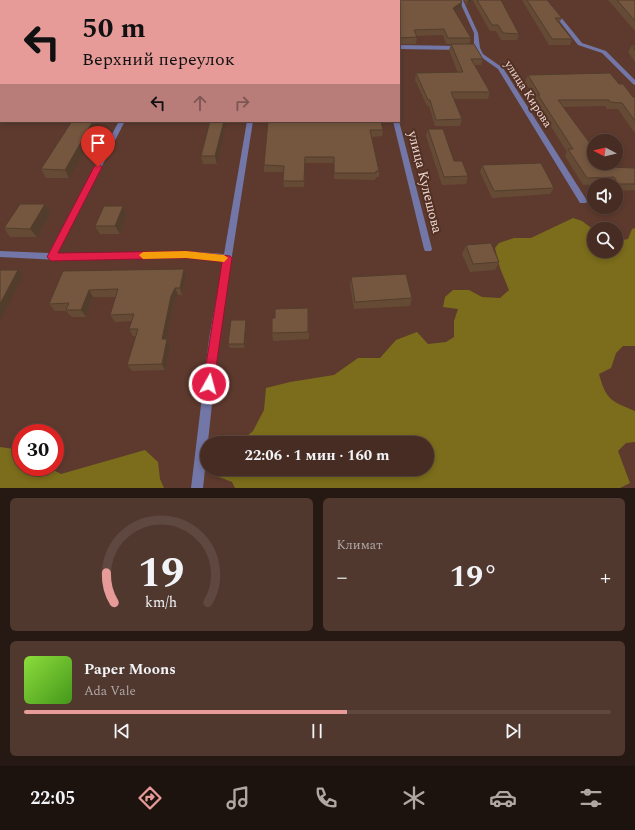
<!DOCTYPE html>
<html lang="ru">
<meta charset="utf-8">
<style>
body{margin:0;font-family:Spectral,serif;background:#50382f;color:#f1f3f6;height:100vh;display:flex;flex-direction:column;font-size:15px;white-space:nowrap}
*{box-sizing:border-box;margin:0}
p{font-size:13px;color:#b0a7a5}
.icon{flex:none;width:22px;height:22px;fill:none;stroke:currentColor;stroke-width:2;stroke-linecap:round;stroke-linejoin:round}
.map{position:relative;height:488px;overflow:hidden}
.drawer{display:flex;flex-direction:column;gap:10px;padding:10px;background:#261813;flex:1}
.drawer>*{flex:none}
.hud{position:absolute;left:0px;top:0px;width:400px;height:122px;box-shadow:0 2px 6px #0003,0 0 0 1px #5e4840;background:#e69b98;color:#111;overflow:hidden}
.needle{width:26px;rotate:277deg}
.controls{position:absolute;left:587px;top:134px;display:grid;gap:8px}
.controls a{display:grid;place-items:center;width:36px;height:36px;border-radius:50%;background:#462c22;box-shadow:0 2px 6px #0003,0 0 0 1px #5e4840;font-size:20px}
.speed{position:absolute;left:12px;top:424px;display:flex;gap:8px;font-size:20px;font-weight:700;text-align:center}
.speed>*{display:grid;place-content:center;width:52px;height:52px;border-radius:50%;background:#462c22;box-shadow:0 2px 6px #0003,0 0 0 1px #5e4840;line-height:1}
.speed .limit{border:6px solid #d22;background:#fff;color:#111}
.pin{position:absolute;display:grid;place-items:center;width:34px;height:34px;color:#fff;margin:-41px -17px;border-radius:50% 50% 50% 0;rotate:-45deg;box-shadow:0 0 4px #0007}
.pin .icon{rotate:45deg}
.me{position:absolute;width:44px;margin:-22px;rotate:7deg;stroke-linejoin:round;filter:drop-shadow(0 0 3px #0008)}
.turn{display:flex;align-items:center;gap:14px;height:84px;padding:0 16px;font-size:18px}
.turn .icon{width:52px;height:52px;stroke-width:2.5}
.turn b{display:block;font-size:28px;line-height:34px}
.lanes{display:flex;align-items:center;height:38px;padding:0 16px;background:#0003;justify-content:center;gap:20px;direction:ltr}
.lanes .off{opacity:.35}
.big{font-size:30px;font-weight:700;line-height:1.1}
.drawer .tile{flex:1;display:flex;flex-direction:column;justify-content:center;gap:6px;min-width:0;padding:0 14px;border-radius:6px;background:#50382f}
.drawer .dial{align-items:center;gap:0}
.dial svg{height:104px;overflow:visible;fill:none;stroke:#5e4840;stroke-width:7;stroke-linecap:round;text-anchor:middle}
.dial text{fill:#f1f3f6;stroke:none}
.song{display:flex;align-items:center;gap:12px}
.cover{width:48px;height:48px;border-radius:6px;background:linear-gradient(135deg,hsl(90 70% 55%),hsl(100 70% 35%))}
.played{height:4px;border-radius:2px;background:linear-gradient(90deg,#e69b98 55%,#5e4840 55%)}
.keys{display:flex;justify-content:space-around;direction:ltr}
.heat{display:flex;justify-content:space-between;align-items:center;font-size:22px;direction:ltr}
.drawer .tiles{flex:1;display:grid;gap:10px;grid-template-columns:1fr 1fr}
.tile:last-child{grid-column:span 2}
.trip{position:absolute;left:200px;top:436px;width:234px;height:40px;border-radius:20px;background:#462c22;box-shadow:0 2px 6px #0003,0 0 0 1px #5e4840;font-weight:700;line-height:40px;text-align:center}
.dock{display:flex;height:64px;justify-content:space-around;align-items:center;background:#1c120e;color:#b0a7a5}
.dock .icon{width:28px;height:28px}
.dock .on{color:#e69b98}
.dock b{font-size:18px;color:#f1f3f6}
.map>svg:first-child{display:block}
</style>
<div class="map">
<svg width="635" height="488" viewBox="0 0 635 488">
<rect width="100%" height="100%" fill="#5e3a2e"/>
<!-- forest -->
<path fill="#7b6d1b" d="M573 218 582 221 594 230V251H616V241L628 239 632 229 635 228V346H623L616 353 611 368 599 374C606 400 611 401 635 411V442L626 443 618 451 630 483 620 488H235L232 482 211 474 210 469H427V443H239L253 431 264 410 266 388 290 382 334 375 358 358H380L396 340 417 332 428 344 446 342 454 337V321L458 309 443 307 445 297 453 290H469L482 297 500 298 509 290 500 268 495 248 499 243 514 238H531Z
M0 447 21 450V467H47L61 474 145 450 158 462 160 479 164 488H0Z"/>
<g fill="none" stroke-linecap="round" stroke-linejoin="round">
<!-- minor -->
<path fill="#7277a8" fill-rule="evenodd" d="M362 0H366V1H362Z
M459 0H463L478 33 480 48 483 54 503 68 586 199 587 201 586 203H580L498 69 478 55 474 48V33Z
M543 0H547L582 43 606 51 635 80V85L633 84 602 53 578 45Z
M399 45 460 46 463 48 460 50 399 49Z
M119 121H125L57 254 186 251 224 254 247 121H253L219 339 203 488H191L209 339 223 261 186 257 58 260 0 257V251L49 253Z
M393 121H399L432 249 431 251H425L424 249Z"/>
</g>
<!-- wall -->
<path fill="#654b36" d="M374 0H461V8L455 12 471 38 469 44 483 59 481 65H475L490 92 488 99H454L462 119 460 126H435L429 106H427L415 80 416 73H458L449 50 451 44H446L443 35 416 36 417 37 416 44H399V1H374Z
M464 0H501L519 34 517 40H501L496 31H490L473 1 467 5Z
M522 0H547L562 18 559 23 572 39 570 45H549Z
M608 0H635V31Z
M632 45H635V62L628 52Z
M528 75 619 84 633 97H635V132H634L618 109H607L605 106 563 107 607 167 635 168V190L616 191V185H610L609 184 583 185 565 156 567 152 535 101 536 99 525 82Z
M72 121 69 178H46L41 169Z
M210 121 217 164H203L201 156Z
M268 121 383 130 382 136 372 137 379 171V177H376L375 180 334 179V163H305L304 187H284L283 181 284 172H264V165Z
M428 129 454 161 468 176 466 184 442 185 426 136Z
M482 165 554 188 550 194 492 198 480 172Z
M45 204 51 213 37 237H10L4 228Z
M123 206 127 215 120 234H100L95 226Z
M466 245 499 262 495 270 470 272 462 254Z
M63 271 186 276 182 295H178L174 303 167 339 171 346 165 370 132 371 127 365 136 336H133L129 329 132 321 115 322 110 315 116 297H93L86 317H72L66 311H55L49 304Z
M351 277 412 298 410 306 354 309 350 285Z
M308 308 309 339 273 341 272 333 275 318Z
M247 324 245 348H230L228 344Z"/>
<!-- shaded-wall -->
<path fill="#523d2c" d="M468 0H473V1L467 5Z
M462 2 461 8 452 14 453 8Z
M93 121H101L69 178 65 170Z
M224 121H227L217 164 215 156Z
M45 204 51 213 37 237 30 229Z
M123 206 127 215 120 234 115 226Z
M184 269 186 276 182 295 180 288Z
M18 270 23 276 0 321V304Z
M175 288 178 295 174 303 166 346 162 339 171 296Z
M89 290 93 297 86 317 81 310Z
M246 320 247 324 245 348 244 344Z
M167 339 171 346 165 370 162 364Z"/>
<!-- building -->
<path fill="#75573f" stroke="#523d2c" d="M221 0H250V1H221Z
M276 0H346V1H276Z
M377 0H461L462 2 453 8 471 38H448L444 29 414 30 417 37 399 38V1H377Z
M477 0H501L519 34 503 33 498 25H492Z
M527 0H547L562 18H555L572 39H552Z
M617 0H635V21Z
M451 44H474L483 59H471L490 92H451L462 119 436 120 430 100H428L416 73 463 72Z
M632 45H635V50Z
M610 73 619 84H623L633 97H635V121L622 103 610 102 609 100H558L594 149V163H604L607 167 635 168V184H618L614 177 587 178 568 149H573L538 95H540L528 75Z
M72 121H93L65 170 41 169Z
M210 121H224L215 156H201Z
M268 121H381L383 130H370L379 171H376V173H334V157H305L304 181H283L284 166 264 165Z
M428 129H443L454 161H462L468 176 444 177Z
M541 163 554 188 494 191 482 165Z
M20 204H45L30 229 4 228Z
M104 206H123L115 226H95Z
M491 243 499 262 473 264 466 245Z
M184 269 180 288H175L171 296 162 339H167L162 364 127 365 138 329H129L134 314 110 315 118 289 89 290 81 310H66L69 303 49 304 63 271Z
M0 270H18L0 304Z
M406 274 412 298 355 302 351 277Z
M308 308V332L272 333V318H275V309Z
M231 320H246L244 344H228Z"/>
<!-- route -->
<path fill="#e11d48" stroke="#92132f" d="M98 164 102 167 58 253 186 251 230 256 232 258 213 388 209 389 205 388 203 384 222 262 186 258 51 261 47 257 94 167Z"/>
<!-- slow -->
<path fill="#f59e0b" d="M186 251 224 255 228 258 224 262 186 258 143 259 139 255 143 252Z"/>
<g text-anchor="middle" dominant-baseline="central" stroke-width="4" stroke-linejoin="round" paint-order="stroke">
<!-- far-street labels -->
<g font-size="12" fill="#eed7d0" stroke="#523024">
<text transform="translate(528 94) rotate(57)">улица Кирова</text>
</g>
<!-- street labels -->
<g font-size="14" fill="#eed7d0" stroke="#523024">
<text transform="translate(425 182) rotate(76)">улица Кулешова</text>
</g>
</g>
</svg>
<div class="controls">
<a><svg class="needle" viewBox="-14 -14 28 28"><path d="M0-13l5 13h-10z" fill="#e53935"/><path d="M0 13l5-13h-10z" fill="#b0a7a5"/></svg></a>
<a><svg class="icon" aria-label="sound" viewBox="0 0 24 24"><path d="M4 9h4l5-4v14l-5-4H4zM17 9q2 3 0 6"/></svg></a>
<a><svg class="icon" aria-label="search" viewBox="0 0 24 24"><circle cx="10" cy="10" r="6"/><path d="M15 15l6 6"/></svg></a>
</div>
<div class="speed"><div class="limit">30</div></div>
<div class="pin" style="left:98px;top:167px;background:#d93025"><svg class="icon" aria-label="arrive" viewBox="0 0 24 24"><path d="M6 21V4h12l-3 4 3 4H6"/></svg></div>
<svg class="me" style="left:209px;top:384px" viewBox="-20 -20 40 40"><circle r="17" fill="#e11d48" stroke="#fff" stroke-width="3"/><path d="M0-11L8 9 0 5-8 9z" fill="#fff"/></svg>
<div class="trip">22:06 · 1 мин · 160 m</div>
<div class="hud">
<div class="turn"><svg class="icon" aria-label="left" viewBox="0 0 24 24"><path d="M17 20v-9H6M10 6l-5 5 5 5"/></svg><div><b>50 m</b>Верхний переулок</div></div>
<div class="lanes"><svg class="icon" aria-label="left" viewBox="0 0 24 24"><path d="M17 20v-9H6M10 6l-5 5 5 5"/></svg><svg class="icon off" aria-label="ahead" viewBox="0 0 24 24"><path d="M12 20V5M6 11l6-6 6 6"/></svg><svg class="icon off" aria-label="right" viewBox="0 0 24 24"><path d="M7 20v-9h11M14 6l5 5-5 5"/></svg></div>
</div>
</div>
<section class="drawer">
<div class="tiles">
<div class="tile dial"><svg viewBox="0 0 100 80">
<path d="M14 69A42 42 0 1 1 86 69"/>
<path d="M14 69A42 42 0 0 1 8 46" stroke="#e69b98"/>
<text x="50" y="56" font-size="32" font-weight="700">19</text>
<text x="50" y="72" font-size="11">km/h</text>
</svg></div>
<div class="tile"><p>Климат</p>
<div class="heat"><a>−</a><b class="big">19°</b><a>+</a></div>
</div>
<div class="tile">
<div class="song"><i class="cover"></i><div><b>Paper Moons</b><p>Ada Vale</p></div></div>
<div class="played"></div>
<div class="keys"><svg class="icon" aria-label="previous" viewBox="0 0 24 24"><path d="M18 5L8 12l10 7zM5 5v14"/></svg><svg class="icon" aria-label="pause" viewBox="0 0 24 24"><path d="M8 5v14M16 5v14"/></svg><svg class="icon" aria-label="next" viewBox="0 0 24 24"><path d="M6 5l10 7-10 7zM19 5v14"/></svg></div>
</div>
</div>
</section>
<nav class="dock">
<b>22:05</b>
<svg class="icon on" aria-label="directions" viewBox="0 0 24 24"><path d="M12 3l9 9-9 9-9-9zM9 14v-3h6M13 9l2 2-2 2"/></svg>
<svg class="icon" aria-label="music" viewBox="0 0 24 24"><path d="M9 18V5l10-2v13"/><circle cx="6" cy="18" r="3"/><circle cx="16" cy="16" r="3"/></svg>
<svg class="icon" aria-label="phone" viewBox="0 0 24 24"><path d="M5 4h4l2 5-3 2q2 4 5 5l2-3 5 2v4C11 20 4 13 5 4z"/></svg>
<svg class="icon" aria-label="climate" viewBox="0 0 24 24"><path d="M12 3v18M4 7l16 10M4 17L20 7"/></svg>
<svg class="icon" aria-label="car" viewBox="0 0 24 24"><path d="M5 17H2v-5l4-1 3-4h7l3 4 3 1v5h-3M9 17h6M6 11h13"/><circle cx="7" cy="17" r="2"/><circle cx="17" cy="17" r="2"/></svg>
<svg class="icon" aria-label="filters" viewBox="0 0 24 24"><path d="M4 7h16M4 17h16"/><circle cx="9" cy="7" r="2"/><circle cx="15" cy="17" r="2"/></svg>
</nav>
